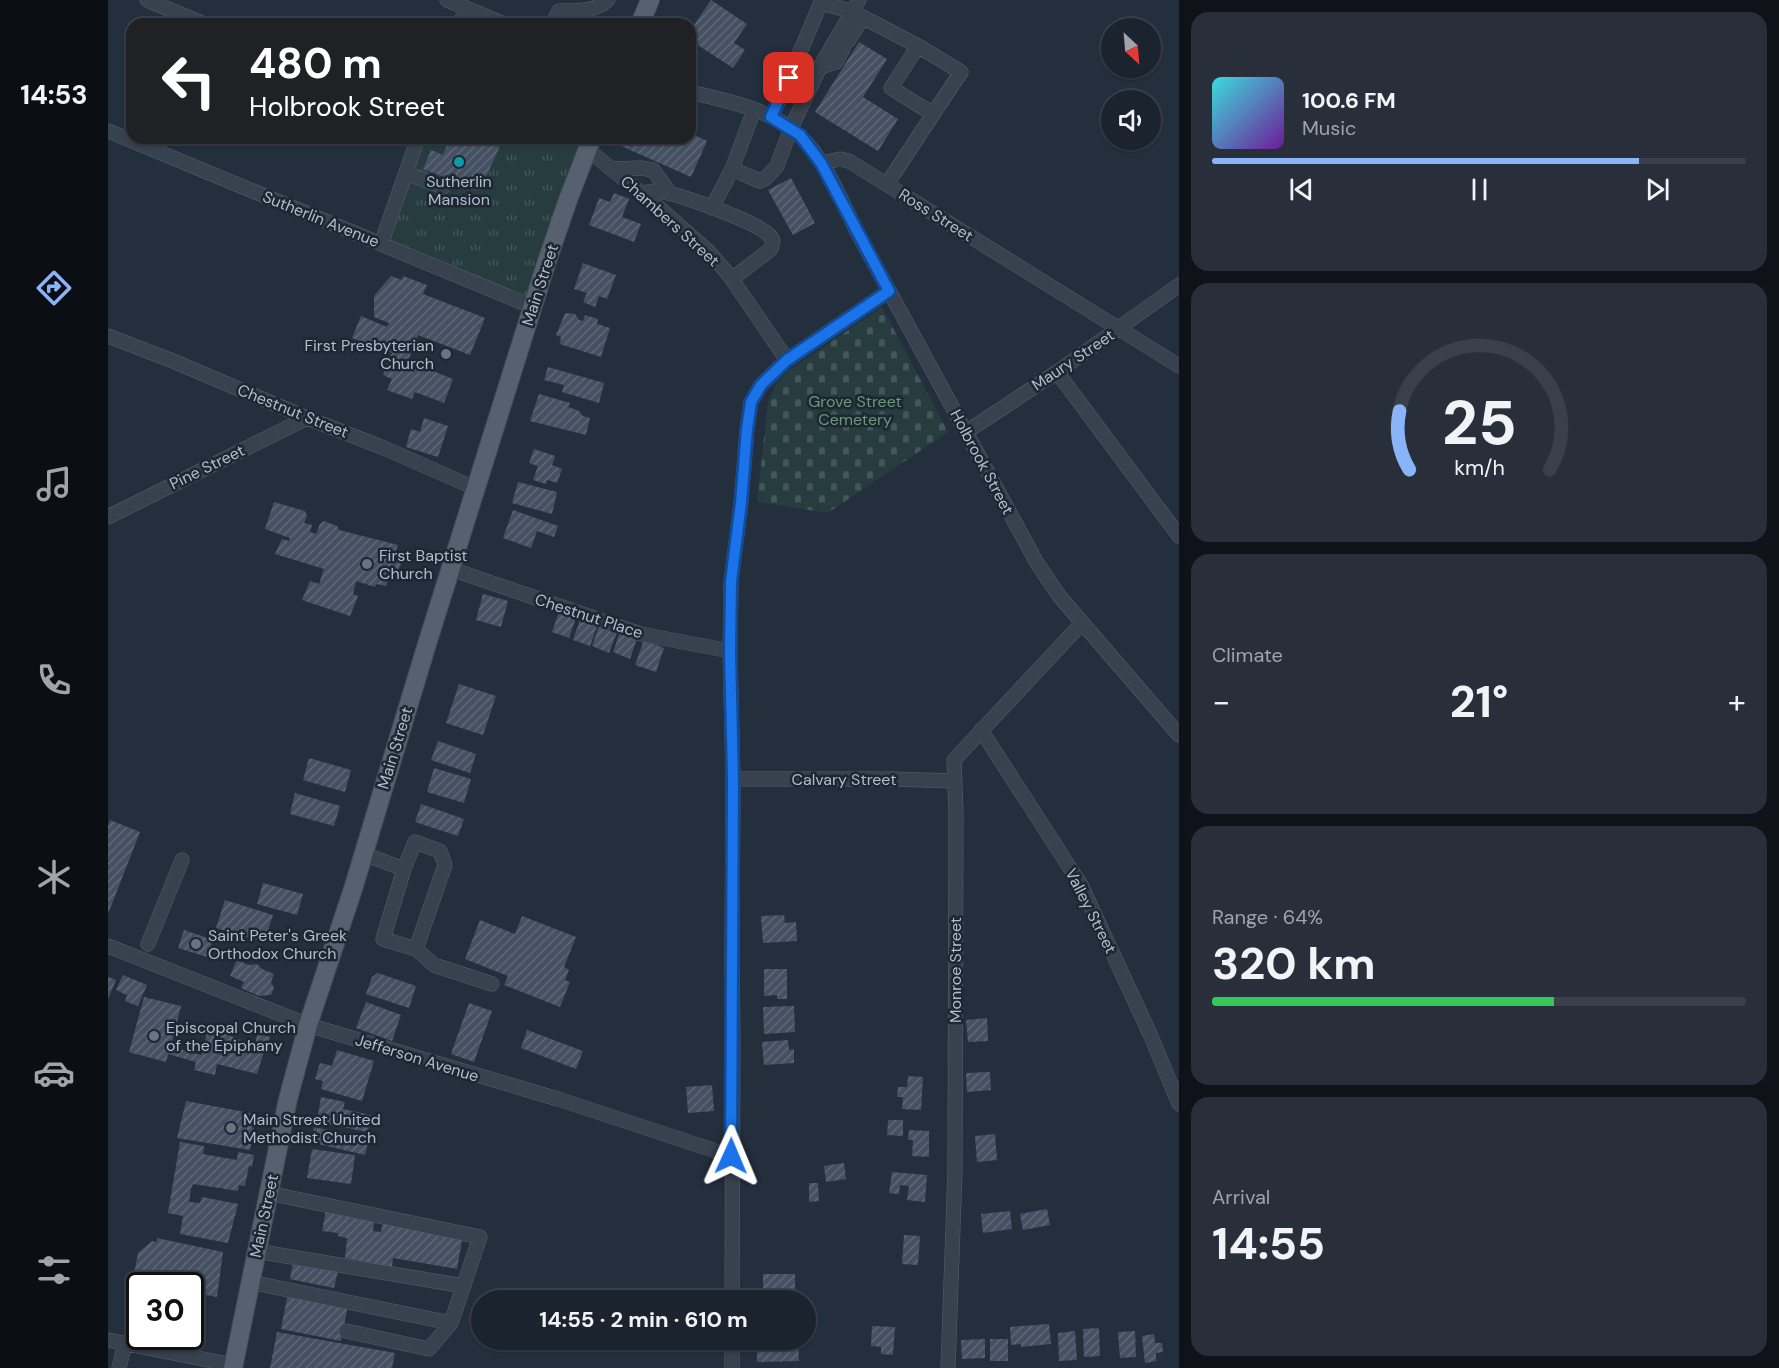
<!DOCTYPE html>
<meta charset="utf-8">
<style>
body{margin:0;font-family:"DM Sans",sans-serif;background:#282f3a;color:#f1f3f6;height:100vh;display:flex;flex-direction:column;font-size:22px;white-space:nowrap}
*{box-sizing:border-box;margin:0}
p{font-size:20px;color:#a0a4aa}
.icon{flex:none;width:33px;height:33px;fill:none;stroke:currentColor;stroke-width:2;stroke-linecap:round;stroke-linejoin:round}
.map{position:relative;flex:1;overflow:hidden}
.drawer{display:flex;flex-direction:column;gap:12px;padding:12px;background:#0f1319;width:600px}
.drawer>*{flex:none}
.banner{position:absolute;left:18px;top:18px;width:570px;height:126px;border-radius:18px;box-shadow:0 2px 4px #0004,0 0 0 2px #39404a;background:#202124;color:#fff;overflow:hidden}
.needle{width:39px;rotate:154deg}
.controls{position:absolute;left:993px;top:18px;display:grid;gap:12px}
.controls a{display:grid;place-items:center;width:60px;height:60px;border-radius:50%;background:#1b232e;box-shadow:0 2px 4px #0004,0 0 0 2px #39404a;font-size:30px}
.speed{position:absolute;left:18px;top:1272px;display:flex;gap:12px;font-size:30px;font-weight:700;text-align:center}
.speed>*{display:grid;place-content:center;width:78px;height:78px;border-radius:50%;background:#1b232e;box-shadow:0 2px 4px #0004,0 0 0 2px #39404a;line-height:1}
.speed .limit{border:3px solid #111;border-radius:9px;background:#fff;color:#111}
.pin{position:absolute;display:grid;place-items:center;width:51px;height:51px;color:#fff;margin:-26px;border-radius:12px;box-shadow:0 3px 9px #0006}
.me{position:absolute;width:66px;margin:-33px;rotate:1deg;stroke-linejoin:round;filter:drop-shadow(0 0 4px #0008)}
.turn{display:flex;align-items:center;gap:21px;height:126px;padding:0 24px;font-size:27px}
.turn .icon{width:78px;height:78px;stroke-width:2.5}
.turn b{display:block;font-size:42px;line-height:51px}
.big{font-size:45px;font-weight:700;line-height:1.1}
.drawer .widget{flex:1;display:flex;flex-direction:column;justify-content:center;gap:9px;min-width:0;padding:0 21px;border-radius:18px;background:#282f3a}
.drawer .dial{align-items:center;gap:0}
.dial svg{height:156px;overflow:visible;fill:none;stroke:#39404a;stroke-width:7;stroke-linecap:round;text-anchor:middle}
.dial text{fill:#f1f3f6;stroke:none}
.song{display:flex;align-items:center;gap:18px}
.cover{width:72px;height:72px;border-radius:9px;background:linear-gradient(135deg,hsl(180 70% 55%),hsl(280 70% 35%))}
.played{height:6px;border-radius:3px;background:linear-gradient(90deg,#8ab4f8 80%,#39404a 80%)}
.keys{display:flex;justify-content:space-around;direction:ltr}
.heat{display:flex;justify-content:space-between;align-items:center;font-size:33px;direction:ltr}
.charge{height:9px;border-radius:4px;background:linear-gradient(90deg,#34c759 64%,#39404a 0)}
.trip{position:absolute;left:363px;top:1290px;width:345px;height:60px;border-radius:30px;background:#1b232e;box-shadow:0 2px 4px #0004,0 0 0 2px #39404a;font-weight:700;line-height:60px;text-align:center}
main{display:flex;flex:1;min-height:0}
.menu{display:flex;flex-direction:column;width:108px;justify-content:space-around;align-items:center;background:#0b0e12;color:#a0a4aa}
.menu .icon{width:42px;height:42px}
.menu .active{color:#8ab4f8}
.menu b{font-size:27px;color:#f1f3f6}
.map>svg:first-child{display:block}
</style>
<main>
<nav class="menu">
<b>14:53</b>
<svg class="icon active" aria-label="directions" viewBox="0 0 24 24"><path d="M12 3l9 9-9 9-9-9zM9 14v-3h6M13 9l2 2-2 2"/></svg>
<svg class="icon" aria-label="music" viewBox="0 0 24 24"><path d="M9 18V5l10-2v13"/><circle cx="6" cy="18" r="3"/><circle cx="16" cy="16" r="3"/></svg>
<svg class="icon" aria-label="phone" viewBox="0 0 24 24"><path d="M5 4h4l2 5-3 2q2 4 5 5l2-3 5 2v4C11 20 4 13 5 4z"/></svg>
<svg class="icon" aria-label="climate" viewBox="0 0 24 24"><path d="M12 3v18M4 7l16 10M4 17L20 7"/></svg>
<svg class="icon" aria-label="car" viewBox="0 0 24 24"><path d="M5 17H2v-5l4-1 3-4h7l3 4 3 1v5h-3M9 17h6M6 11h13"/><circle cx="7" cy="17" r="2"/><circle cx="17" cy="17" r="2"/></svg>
<svg class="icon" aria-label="filters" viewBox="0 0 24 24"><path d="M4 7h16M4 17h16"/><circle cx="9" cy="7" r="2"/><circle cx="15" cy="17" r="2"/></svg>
</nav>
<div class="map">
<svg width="1071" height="1368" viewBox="0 0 1071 1368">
<defs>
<pattern id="cemetery-stones" width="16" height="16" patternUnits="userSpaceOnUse" patternTransform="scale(1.5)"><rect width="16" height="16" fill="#263c3f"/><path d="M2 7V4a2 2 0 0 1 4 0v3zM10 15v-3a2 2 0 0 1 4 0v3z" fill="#435659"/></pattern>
<pattern id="park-tufts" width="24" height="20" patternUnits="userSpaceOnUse" patternTransform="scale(1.5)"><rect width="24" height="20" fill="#263c3f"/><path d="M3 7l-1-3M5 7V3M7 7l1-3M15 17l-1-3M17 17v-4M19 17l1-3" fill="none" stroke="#435659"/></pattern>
<pattern id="building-hatch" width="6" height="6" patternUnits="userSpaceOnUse" patternTransform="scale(1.5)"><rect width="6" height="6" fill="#455162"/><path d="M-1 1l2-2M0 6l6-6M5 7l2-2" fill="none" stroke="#5d6877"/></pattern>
</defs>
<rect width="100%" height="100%" fill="#242f3e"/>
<!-- cemetery -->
<path fill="url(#cemetery-stones)" d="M774 307 840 432 720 513 649 502 660 402 668 384 680 371Z"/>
<!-- park -->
<path fill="url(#park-tufts)" d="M306 138H484L425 307 273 244Z"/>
<!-- building -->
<path fill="url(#building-hatch)" d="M603 0 639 24 626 43 637 50 625 68 582 40V31Z
M751 42 779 59 755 97 790 119 770 151 707 112Z
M582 133 599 141 583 177 513 146 517 138H582Z
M342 138H378L377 140 392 146 378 177 371 174 368 181 365 180 363 184 345 176 344 180 315 169 323 150 335 155Z
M683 178 707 223 685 235 660 190Z
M506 193 521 199 514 217 533 224 526 242 481 225 491 198 502 202Z
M475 263 508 275 499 299 491 296 487 307 475 302 479 293 466 289Z
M283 276 294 280 295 276 319 285 315 294 377 318 362 355 310 335 300 361 345 379 336 403 307 392 304 399 279 390 284 379 275 375 284 353 244 338 253 316 279 327 281 323 266 317V296Z
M457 313 467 314 471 320 475 321 477 315 490 319 489 324 502 328 493 357 452 344 453 337 448 335Z
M440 367 496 383 491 403 454 392 456 385 436 380Z
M431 394 462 403 460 407 471 411 475 416 482 418 478 435 422 421Z
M316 418 340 426 330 457 298 447 303 429 312 432Z
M426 449 447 456 444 465 454 469 449 483 439 480 438 484 425 480 430 466 421 463Z
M410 482 449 492 444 514 404 503Z
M166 502 197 511 199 516 196 523 204 525 202 532 208 534 212 524 216 521 229 526 231 530 290 545 286 556 295 558 288 578 281 576 278 586 268 584 267 587 248 581 245 594 250 596 242 616 194 600 202 581 211 584 216 569 167 554 174 539 181 541 182 538 157 529Z
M405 510 450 526 446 537 429 531 423 548 395 538Z
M375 594 400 601 393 627 368 620Z
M451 612 468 618 461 638 444 632Z
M472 620 489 626 482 646 465 640Z
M491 626 509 632 501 653 484 646Z
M512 632 529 638 522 659 505 652Z
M536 640 556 648 548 672 527 665Z
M351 684 388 696 375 735 338 723Z
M330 741 368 754 362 773 323 760Z
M201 758 243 770 237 792 195 780Z
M326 768 363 779 356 803 319 792Z
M187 793 232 806 226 826 182 814Z
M313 804 356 819 350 836 307 822Z
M2 820 32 832 0 914V825Z
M155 883 195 894 189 915 149 904Z
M117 900 165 915 156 942 108 928Z
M676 915 677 923 688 922 689 941 655 943 653 916Z
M414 916 468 937 456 967 461 970 457 980 462 982 452 1007 396 985 400 976 357 959 372 920 407 934Z
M76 930 105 940 99 957 70 948Z
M129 960 141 965 149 964 154 969 166 974 163 982 166 988 163 995 151 996 133 988 136 982 122 976Z
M656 969H679V999H669V995L656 996Z
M270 973 308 986 301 1008 258 994 264 977Z
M15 975 39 985 30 1006 17 1001 19 995 8 990Z
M0 977 8 980 0 999Z
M36 997 73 1006 63 1047 93 1055 101 1026 147 1047 149 1034 162 1037 159 1050 157 1049 149 1074 109 1064 107 1075 86 1070 88 1062 60 1054 58 1062 21 1052Z
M258 1002 293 1015 284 1041 248 1028Z
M361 1003 384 1011 366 1062 343 1054Z
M686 1006 687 1032 656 1034 655 1007Z
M879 1018 880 1041 860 1042 858 1020Z
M419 1030 475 1051 468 1069 413 1048Z
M680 1040 681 1050 686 1049V1063L656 1065 654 1042Z
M229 1050 266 1061 254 1101 213 1089 215 1081 207 1079 212 1063 224 1066Z
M882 1072 883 1090 859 1092 858 1073Z
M800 1076 815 1077 813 1110 794 1109 795 1097H789L790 1087H799Z
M604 1085 606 1111 580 1113 578 1087Z
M213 1097 237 1102 235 1109 263 1115 260 1132 209 1122Z
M78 1101 148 1114 142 1150 69 1138Z
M780 1120H795V1136L779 1135Z
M206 1127 261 1139 257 1155 202 1142Z
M801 1130 821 1131V1157L804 1156 805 1140H800Z
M887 1134 889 1160 869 1162 867 1136Z
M72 1142 96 1146 95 1154 129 1160 130 1152 146 1155 144 1167 141 1166 137 1186 131 1185 130 1191 85 1184 83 1189 81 1202 92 1203 94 1197 130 1204 120 1243 72 1234 75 1216 60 1213Z
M204 1149 247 1155 243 1184 199 1178Z
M736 1163 738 1179 718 1182 716 1166Z
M784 1172 819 1175 817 1202 799 1200 801 1186 792 1185 791 1194 781 1193Z
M701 1183H710L711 1201 701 1202Z
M939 1209 942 1225 915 1230 912 1214Z
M218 1210 267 1216 265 1231 273 1232 275 1221 355 1235 349 1269 285 1258 284 1267 237 1258 239 1238 230 1236V1233L214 1231Z
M902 1211 904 1229 875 1233 873 1214Z
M796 1235 812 1236 810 1265 794 1264Z
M49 1238 115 1252 109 1297 82 1292V1286L37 1284 26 1274 30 1253 44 1241 49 1242Z
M185 1262 230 1271 226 1288 182 1279Z
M655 1274H687V1291L655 1292Z
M180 1293 240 1305 233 1341 173 1329Z
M941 1324 943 1344 913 1347V1344L903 1345 902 1327Z
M764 1326 787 1327 785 1355 773 1354V1347L763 1346Z
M991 1328 992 1356 976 1357 975 1329Z
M967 1331 969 1360 951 1361 950 1333Z
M1027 1331 1028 1357 1012 1358 1010 1332Z
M169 1332 287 1353 284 1368H162Z
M1046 1334 1047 1343H1054L1055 1352 1048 1353V1361L1037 1363 1034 1336Z
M877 1339V1358L854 1359 853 1340Z
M882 1339H900V1361H882Z
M649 1340H690L691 1361 649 1362Z"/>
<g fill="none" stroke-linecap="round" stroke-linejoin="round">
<!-- minor casing -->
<g stroke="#565f6c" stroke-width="15">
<path id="minor" d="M39 0 96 24
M339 0 396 24
M713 3 743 11 810 46 853 72 779 184
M352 24 358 8
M444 24 451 11C468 11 487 12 500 0
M740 41 755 17
M810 46 783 88 825 114
M712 67 728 62 735 49
M582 92C617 100 665 110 692 136 717 159 733 200 748 230L929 563 952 597 1071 735
M646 110 624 169 652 181 658 178 669 166 683 128 712 67 751 0
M663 117 673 97 714 0
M0 131 425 307
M479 149 543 201 601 252 621 275 679 360
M713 163 732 159 741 161 1071 366
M504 169 532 168 545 170 562 193
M298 173 335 187
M533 193C537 193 543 191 547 191 565 191 641 220 656 231 661 234 663 236 665 241L663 249 624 279
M604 208 624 169
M273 244 310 138
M0 336 65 361 199 418 276 448 369 489
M949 372 1071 536
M858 432 949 372 1071 285
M0 517 199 418
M343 569 533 634 622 651
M873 730 973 885 1042 1034 1071 1104
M625 779H784L846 781
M307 842 332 851 337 865 308 949 275 939 296 869Z
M256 854 296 869
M40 944 74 860
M0 946 200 1025 450 1099 623 1156
M308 949 326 965 384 984
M160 1193 372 1237 343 1323
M148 1251 356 1286
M142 1282 343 1323 321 1349 238 1331
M624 1300 625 1035 624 955 625 779 622 651 623 582 633 503 639 429 643 402 653 385 679 360 781 291
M0 1340 125 1365
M624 1340V1368
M11 1368 17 1343
M840 1368 847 1170 848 812 846 760 974 623"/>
</g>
<!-- major casing -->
<g stroke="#414a57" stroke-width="20">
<path id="major" d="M532 24 542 0
M125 1368 180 1099 200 1025 245 889 319 644 438 264 461 197 484 138"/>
</g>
<!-- minor -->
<use href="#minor" stroke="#38414e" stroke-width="14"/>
<!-- major -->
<use href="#major" stroke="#56606e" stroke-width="18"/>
</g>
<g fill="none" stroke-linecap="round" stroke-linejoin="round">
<!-- route casing -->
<g stroke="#114b97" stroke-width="15">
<path id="route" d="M623 1156 625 779 622 651 623 582 633 503 639 429 643 402 653 385 679 360 781 291 713 163 692 135 663 117 681 78"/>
</g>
<!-- route -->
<use href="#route" stroke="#1a73e8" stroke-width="10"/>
</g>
<!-- markers -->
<circle fill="#0f9aa8" stroke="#1d2633" stroke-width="2" cx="351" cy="162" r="6"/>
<g fill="#6b7280" stroke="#1d2633" stroke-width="2">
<circle cx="338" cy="354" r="6"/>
<circle cx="259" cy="564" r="6"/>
<circle cx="88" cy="944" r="6"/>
<circle cx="46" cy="1036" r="6"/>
<circle cx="123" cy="1128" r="6"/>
</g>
<g text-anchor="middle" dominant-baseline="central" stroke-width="5" stroke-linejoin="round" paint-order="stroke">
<!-- poi labels -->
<g font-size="16" fill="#b4bcc9" stroke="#1d2633" text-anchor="start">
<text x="351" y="181" text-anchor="middle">Sutherlin<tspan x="351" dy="18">Mansion</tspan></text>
<text x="326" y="345" text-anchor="end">First Presbyterian<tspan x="326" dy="18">Church</tspan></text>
<text x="271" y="555">First Baptist<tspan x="271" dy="18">Church</tspan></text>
<text x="100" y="935">Saint Peter's Greek<tspan x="100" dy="18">Orthodox Church</tspan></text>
<text x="58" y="1027">Episcopal Church<tspan x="58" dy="18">of the Epiphany</tspan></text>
<text x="135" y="1119">Main Street United<tspan x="135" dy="18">Methodist Church</tspan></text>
</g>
<!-- street labels -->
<g font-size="16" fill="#b4bcc9" stroke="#1d2633">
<text transform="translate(828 215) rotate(32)">Ross Street</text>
<text transform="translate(213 219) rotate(22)">Sutherlin Avenue</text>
<text transform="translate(562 221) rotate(42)">Chambers Street</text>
<text transform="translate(432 285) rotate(-72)">Main Street</text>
<text transform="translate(965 360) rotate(-34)">Maury Street</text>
<text transform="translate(185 411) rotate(22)">Chestnut Street</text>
<text transform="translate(874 462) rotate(62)">Holbrook Street</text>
<text transform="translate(99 467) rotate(-26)">Pine Street</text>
<text transform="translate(481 616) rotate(18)">Chestnut Place</text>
<text transform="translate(287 748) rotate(-73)">Main Street</text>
<text x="736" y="779">Calvary Street</text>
<text transform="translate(983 911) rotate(63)">Valley Street</text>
<text transform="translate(847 970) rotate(-90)">Monroe Street</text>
<text transform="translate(309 1058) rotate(17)">Jefferson Avenue</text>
<text transform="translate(156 1216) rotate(-78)">Main Street</text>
</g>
<!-- park labels -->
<g font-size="16" fill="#6b9a76" stroke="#1d2633">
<text x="747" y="401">Grove Street<tspan x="747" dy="18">Cemetery</tspan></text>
</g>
</g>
</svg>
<div class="controls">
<a><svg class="needle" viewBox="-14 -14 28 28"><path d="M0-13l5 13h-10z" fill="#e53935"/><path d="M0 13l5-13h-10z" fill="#a0a4aa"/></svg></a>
<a><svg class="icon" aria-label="sound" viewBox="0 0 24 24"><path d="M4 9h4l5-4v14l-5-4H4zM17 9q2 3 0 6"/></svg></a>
</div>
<div class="speed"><div class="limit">30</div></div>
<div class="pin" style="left:681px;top:78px;background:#d93025"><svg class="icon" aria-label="arrive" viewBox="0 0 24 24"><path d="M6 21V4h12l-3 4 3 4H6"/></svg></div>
<svg class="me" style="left:623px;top:1156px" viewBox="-20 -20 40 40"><path d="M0-17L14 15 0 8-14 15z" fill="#1a73e8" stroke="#fff" stroke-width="4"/></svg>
<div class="trip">14:55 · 2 min · 610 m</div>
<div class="banner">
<div class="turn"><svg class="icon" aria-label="left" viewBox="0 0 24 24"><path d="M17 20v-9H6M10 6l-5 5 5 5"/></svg><div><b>480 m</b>Holbrook Street</div></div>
</div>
</div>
<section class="drawer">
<div class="widget">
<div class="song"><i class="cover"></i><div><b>100.6 FM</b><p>Music</p></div></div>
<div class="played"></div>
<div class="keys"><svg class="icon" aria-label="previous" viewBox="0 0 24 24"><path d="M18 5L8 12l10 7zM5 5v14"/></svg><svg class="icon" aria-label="pause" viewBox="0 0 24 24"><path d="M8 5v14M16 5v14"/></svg><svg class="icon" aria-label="next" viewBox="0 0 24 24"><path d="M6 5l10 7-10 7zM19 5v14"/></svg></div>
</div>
<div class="widget dial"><svg viewBox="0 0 100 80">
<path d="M14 69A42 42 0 1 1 86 69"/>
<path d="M14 69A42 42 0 0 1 9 39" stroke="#8ab4f8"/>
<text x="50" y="56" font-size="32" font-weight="700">25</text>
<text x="50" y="72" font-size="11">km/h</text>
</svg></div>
<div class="widget"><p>Climate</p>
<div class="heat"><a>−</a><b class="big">21°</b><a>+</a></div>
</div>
<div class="widget"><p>Range · 64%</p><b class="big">320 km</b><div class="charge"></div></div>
<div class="widget"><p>Arrival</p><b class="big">14:55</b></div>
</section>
</main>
